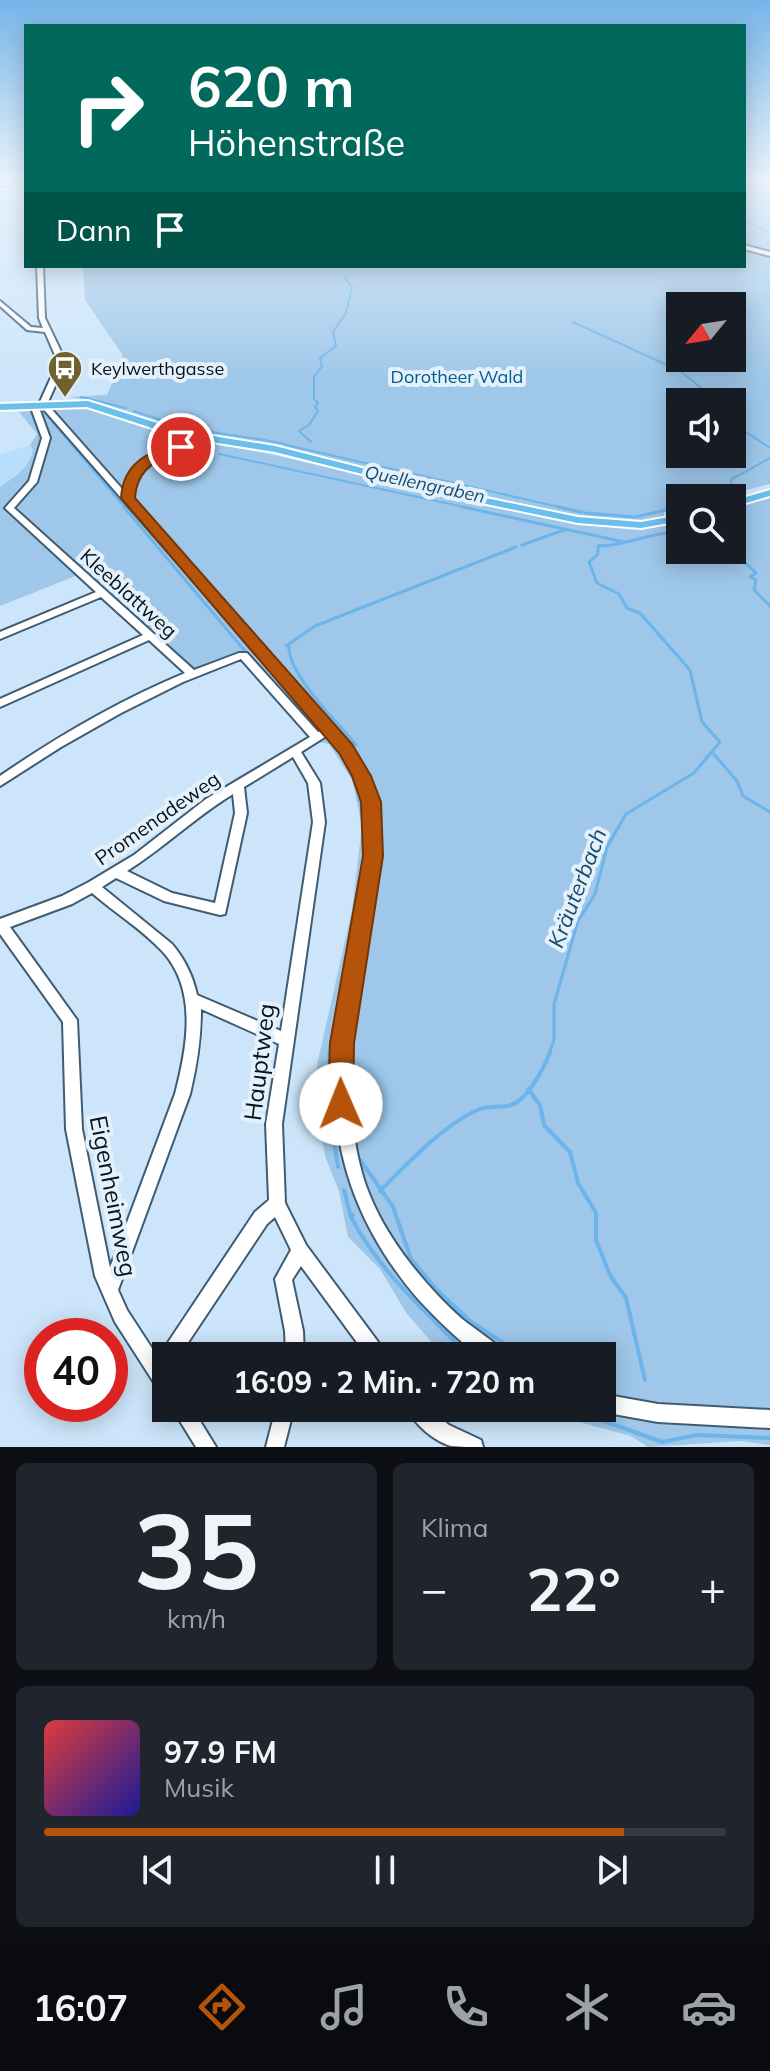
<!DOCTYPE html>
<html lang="de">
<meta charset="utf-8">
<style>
body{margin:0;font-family:Mulish,sans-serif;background:#20242c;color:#f1f3f6;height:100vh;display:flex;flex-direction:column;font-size:30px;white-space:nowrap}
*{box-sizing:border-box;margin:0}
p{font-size:26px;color:#9ea1a6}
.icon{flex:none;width:44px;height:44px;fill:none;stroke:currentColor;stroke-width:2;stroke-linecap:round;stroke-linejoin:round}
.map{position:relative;height:1447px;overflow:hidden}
.panel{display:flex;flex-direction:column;gap:16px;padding:16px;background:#0d0f14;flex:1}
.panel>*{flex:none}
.banner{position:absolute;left:24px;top:24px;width:722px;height:244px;border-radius:0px;box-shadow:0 4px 20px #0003;background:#00695c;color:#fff;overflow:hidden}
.needle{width:52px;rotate:240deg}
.buttons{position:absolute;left:666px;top:292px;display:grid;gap:16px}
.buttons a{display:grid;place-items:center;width:80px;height:80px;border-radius:0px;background:#171b24;box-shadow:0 4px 20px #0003;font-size:40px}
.speed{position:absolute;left:24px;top:1318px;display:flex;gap:16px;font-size:40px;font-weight:700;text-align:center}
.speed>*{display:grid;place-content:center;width:104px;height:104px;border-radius:50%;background:#171b24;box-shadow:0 4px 20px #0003;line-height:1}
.speed .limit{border:12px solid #d22;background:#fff;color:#111}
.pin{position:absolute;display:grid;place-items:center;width:68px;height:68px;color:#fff;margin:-34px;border:4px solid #fff;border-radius:50%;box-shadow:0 2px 8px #0007}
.me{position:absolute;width:88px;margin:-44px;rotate:359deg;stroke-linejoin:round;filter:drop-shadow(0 0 6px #0008)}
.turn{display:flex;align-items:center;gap:28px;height:168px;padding:0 32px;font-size:36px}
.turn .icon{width:104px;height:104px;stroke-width:2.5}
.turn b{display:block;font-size:56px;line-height:68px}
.then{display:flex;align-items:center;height:76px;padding:0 32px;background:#0003;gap:16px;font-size:30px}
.big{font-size:60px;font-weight:700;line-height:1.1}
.panel .widget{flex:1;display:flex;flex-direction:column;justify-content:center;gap:12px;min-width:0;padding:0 28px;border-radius:12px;background:#20242c}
.panel .dial{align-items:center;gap:0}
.dial b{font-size:104px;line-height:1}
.song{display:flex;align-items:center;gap:24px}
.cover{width:96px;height:96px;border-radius:12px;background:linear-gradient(135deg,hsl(0 70% 55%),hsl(240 70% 35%))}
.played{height:8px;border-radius:4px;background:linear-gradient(90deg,#b45309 85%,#363941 85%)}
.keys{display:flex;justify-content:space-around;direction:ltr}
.heat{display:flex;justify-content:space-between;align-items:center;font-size:44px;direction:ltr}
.panel .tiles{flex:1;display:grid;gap:16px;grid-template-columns:1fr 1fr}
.widget:last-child{grid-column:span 2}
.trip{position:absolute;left:152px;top:1342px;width:464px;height:80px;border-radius:0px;background:#171b24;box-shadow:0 4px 20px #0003;font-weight:700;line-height:80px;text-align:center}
.tab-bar{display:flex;height:128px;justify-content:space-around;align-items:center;background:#090b0e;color:#9ea1a6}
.tab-bar .icon{width:56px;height:56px}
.tab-bar .on{color:#b45309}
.tab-bar b{font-size:36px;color:#f1f3f6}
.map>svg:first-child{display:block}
</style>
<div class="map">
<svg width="770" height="1447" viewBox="0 0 770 1447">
<rect width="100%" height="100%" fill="#cce5fa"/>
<!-- built -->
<path fill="#b8defd" d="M30 445 33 450 32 457 21 471 0 487V455Z"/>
<!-- green -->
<path fill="#9ec7e9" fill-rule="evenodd" d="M744 179H770V484L715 498H680V507L664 511V519L634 522 595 518 543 509 258 443 170 427 95 402 70 397 107 395 116 374 128 372 122 354 85 300 83 266H744ZM680 306H732V358H680ZM680 402H732V454H680Z
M77 406 181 438 270 454 553 520 636 529 680 522V550H732V508L770 497V1445L741 1441 648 1447 631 1436 528 1408H602V1356H444L407 1314 380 1269 348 1237 339 1191 326 1159 319 1127 317 1065 352 910 362 826 352 780 329 744 319 742 308 733 244 662 239 659 189 676 78 575 0 606V487C14 477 30 468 33 450L30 445 37 434 19 412Z"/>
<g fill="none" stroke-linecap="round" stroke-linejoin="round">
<!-- stream-far2 -->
<path stroke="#6db4ea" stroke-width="2" d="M744 221 770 232
M573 322 680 371 719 402
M81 397 126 408
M134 411 185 428 258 439
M732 412 737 426 770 448
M45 413 126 509
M259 439 285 444
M311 442 299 431 309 425 318 411 315 407 318 403 314 399V377L322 366 320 358 336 346 333 332 346 313 352 287 345 278
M286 445 568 509
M219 454 473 509
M728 495 732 479 770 458
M670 509 680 507"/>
<!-- stream-far1 -->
<path stroke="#6db4ea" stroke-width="3" d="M124 507 245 651
M463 507 624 542
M558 507 582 512
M585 513 635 517 679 507
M522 545 564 530
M732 550 756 573 750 577 756 580 754 590 770 606
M289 645C286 673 338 722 356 745
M286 646 315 626 516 547
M258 666 319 729
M198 668 224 659
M712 752 737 781 743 796 770 812
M329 1054C341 969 378 881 359 795 357 784 350 772 345 761
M549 1054 554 1040V1004L578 921 595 894 607 847 626 814 694 773 720 742 702 722 690 670 640 613 627 608 619 594 597 583 589 562 598 554V546C626 546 650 532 680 532"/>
<!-- stream -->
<path stroke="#6db4ea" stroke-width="4" d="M330 1052 328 1103 338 1167
M528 1089 540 1105 544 1125 570 1152 578 1183 596 1213V1240L610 1275 626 1298 645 1380
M361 1161 393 1207 411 1259 436 1289 470 1321 523 1356
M344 1190 351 1217
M380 1191C407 1164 445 1123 480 1109 495 1104 508 1111 521 1099 533 1088 545 1066 550 1052
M353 1215 351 1217C379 1271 427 1313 469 1356
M568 1408 662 1442 697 1435 770 1438"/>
<!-- minor casing -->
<g stroke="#405c72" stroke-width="4">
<path id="minor" d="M14 179 26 180 0 186V182Z
M744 245 770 252V256L744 249Z
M37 266H43L45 318 66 362 47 404 124 491C128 453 186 438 218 438V442C192 447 145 452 135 481 133 486 133 493 132 499L341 736C360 760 376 786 379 817 383 851 373 886 368 920 355 1004 339 1090 362 1173 377 1227 420 1281 461 1318 471 1327 502 1346 507 1356 500 1356 489 1358 483 1356 469 1352 430 1312 419 1300 367 1240 336 1171 335 1092 333 1031 346 970 356 911 363 876 372 840 365 803 360 777 345 755 328 735L301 752 320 783 325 822 282 1124 285 1203 306 1245 384 1350 387 1356H367L301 1266 292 1280 303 1331 304 1356H286L285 1331 275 1279 291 1250 275 1217 267 1224 179 1356H166V1364L163 1362 160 1356 163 1350 255 1212 269 1200 266 1124 279 1044 201 1009C201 1039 197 1065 190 1094L118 1290 127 1310 166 1370V1395L160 1392 115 1322 95 1276 66 1129 63 1022 0 934V919L62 896 89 882 134 855 206 799 310 737 241 659 183 682 121 713 61 747 0 786V776C58 736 120 700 185 673L149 640 0 707V699L143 635 101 597 0 639V632L96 592 5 508 29 481 42 438 30 405 31 403 38 405 50 438 37 482 14 508 194 670 239 653H247L318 732 324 730 39 404 58 362 45 332 27 330 0 306V301L31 327 43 328 39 318ZM293 757 308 783 313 822 281 1031 197 995C193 976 184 958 172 944L102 887 116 878 164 901 220 915 225 914 247 813 244 787ZM233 794 235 813 215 903 172 893 127 871C164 848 195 817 233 794ZM92 893C115 913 142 929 163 952 198 991 187 1048 175 1094L110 1268 82 1129 77 1020 10 927 72 904Z
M602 1394 658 1404 770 1410V1428L658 1422 602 1412 595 1408H602Z
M172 1408H192L216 1447H196Z
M276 1408H294L284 1447H266Z
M407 1408H428L449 1425 481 1440 483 1447C473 1447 460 1447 451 1446 434 1441 414 1424 407 1408Z"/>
</g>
<!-- major casing -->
<g stroke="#fff" stroke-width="4">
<path id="major" d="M88 401 182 431 275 446 457 492 578 517 641 522 680 515V521L641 528 578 523 457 498 275 452 180 437 87 407 0 410V404Z
M770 490V496L732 507V501Z"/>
</g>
<!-- minor -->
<use href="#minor" fill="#fff" fill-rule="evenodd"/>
<!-- major -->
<use href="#major" fill="#6abfec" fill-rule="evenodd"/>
</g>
<!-- sky -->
<linearGradient id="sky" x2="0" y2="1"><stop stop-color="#77b4e9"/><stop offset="0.47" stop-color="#e8f3fd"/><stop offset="1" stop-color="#e8f3fd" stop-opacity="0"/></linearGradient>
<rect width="770" height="382" fill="url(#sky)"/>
<!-- route -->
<path fill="#b45309" stroke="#753606" stroke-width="2" d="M181 443 186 444V450C159 458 137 467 135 498L352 744 371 776 381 802 383 856 354 1043 353 1104 349 1112 341 1116 332 1112 328 1104 330 1043 363 856 361 802 352 776 339 753 121 498C123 462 149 451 181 443Z"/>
<!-- icons -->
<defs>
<g id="bus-pin" transform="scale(1.8)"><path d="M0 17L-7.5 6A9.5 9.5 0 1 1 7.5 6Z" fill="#70612e" stroke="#e4f1fb"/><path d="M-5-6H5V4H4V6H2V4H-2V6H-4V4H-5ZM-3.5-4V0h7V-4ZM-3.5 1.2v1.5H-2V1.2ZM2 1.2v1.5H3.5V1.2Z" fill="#fff"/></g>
</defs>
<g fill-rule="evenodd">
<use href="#bus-pin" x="65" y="368"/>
</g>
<g text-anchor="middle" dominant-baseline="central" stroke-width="8" stroke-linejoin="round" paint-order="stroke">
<!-- far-poi labels -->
<g font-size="18" fill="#07121b" stroke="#e4f1fb" text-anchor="start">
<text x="91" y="368">Keylwerthgasse</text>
</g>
<!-- far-park labels -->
<g font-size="18" fill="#025c8e" stroke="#e4f1fb">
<text x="457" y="376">Dorotheer Wald</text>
</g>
<!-- far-water labels -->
<g font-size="18" font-style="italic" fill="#174c70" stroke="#e4f1fb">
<text transform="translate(425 484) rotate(12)">Quellengraben</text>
</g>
<!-- street labels -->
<g font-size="20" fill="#07121b" stroke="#e4f1fb">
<text transform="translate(129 593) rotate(42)">Kleeblattweg</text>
<text transform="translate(157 818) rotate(-35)">Promenadeweg</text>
</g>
<!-- water labels -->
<g font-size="22" font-style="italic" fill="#174c70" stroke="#e4f1fb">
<text transform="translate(577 888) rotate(-69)">Kräuterbach</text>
</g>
<!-- near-street labels -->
<g font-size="24" fill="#07121b" stroke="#e4f1fb">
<text transform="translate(259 1062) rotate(-83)">Hauptweg</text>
<text transform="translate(114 1196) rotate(79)">Eigenheimweg</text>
</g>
</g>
</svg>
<div class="buttons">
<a><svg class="needle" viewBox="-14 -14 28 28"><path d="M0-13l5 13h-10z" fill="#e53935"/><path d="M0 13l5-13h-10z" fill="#9ea1a6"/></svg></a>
<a><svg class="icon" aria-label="sound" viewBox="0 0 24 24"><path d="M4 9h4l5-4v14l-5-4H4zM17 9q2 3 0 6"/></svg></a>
<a><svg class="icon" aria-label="search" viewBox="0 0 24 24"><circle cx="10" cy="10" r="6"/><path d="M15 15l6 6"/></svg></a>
</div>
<div class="speed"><div class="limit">40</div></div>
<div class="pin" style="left:181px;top:447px;background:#d93025"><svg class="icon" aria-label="arrive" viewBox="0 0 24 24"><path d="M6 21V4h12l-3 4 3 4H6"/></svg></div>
<svg class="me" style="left:341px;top:1104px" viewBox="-20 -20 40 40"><circle r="19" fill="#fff"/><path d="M0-13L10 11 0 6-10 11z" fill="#b45309"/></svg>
<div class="trip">16:09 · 2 Min. · 720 m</div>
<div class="banner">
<div class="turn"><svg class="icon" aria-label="right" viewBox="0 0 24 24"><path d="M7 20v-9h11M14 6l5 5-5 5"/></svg><div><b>620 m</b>Höhenstraße</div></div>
<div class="then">Dann<svg class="icon" aria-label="arrive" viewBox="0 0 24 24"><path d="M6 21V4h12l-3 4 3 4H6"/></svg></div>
</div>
</div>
<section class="panel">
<div class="tiles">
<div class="widget dial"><b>35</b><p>km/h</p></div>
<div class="widget"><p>Klima</p>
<div class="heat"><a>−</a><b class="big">22°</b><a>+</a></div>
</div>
<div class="widget">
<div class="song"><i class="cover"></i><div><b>97.9 FM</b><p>Musik</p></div></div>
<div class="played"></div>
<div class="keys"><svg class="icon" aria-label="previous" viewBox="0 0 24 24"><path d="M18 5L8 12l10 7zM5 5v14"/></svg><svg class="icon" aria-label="pause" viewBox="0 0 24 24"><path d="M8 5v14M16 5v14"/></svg><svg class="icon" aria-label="next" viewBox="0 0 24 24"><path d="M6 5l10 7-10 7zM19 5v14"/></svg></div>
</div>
</div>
</section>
<nav class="tab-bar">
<b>16:07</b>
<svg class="icon on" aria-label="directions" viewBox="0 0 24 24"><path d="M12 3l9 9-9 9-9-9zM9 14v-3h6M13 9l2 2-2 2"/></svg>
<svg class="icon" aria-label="music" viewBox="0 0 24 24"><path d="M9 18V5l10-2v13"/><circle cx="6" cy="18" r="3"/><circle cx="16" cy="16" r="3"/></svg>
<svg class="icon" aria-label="phone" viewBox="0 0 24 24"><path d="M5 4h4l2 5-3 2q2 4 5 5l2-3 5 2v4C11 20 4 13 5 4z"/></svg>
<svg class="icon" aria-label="climate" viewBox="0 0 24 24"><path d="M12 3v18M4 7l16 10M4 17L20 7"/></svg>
<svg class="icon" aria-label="car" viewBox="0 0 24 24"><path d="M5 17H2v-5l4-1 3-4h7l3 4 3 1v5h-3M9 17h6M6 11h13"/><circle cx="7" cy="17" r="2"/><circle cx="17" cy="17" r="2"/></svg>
</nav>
